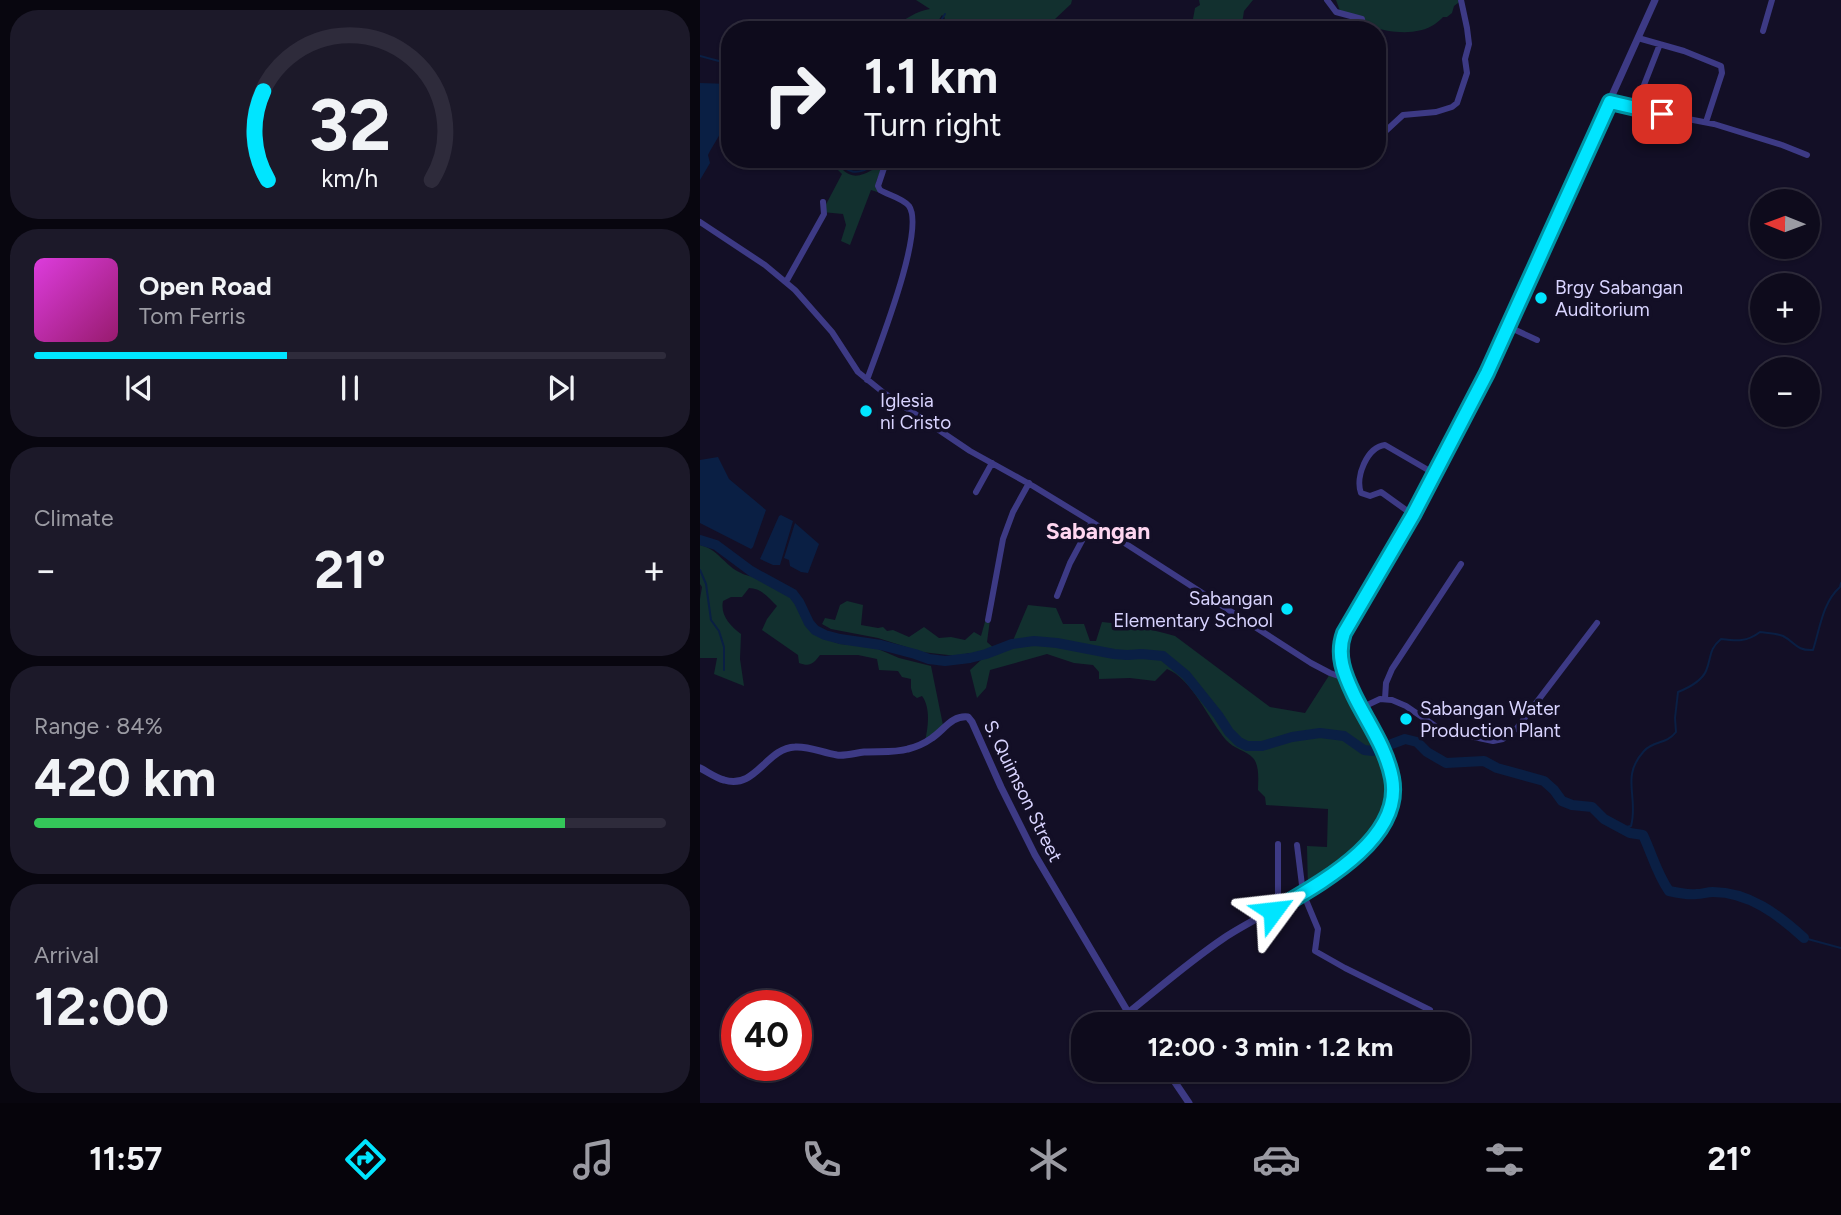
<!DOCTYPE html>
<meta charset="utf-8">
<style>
body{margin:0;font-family:Figtree,sans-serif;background:#1c1929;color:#f1f3f6;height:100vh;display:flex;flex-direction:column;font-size:26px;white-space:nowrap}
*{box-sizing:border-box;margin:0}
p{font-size:23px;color:#9b9ba3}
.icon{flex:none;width:38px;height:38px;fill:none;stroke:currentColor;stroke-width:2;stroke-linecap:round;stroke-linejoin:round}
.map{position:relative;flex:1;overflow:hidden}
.drawer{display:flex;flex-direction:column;gap:10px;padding:10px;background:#08060f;width:700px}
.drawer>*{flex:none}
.top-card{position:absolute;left:21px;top:21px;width:665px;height:147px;border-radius:28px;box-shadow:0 2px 5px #0004,0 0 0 2px #2e2b3b;background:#0e0b1c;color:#f1f3f6;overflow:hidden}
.needle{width:46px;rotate:271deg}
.buttons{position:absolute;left:1050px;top:189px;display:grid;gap:14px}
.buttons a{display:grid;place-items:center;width:70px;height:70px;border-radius:50%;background:#0e0b1c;box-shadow:0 2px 5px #0004,0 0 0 2px #2e2b3b;font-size:35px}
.speed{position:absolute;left:21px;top:990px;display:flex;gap:14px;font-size:35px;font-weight:700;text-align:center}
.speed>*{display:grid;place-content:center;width:91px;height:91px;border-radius:50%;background:#0e0b1c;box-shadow:0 2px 5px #0004,0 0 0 2px #2e2b3b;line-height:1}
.speed .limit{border:10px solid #d22;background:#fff;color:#111}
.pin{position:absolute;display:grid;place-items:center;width:60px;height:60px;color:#fff;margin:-30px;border-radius:14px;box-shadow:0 4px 10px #0006}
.me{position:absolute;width:77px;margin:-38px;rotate:60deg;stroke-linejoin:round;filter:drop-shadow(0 0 5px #0008)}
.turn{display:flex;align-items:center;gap:24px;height:147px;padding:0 28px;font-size:32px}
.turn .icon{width:91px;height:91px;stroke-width:2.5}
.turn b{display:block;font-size:49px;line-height:60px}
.big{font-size:52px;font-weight:700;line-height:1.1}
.drawer .card{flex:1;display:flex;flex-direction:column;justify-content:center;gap:10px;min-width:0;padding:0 24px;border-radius:28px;background:#1c1929}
.drawer .dial{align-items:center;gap:0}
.dial svg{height:182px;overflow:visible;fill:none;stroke:#2e2b3b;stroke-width:7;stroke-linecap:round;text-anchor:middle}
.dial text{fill:#f1f3f6;stroke:none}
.song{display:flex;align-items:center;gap:21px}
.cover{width:84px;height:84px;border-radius:10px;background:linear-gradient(135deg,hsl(300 70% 55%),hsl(320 70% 35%))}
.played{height:7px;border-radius:4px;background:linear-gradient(90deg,#00e5ff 40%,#2e2b3b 40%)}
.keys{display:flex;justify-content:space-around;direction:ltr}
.heat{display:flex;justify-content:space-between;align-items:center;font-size:38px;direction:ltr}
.charge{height:10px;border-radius:5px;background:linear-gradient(90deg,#34c759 84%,#2e2b3b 0)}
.trip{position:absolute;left:371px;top:1012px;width:399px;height:70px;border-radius:28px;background:#0e0b1c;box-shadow:0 2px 5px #0004,0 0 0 2px #2e2b3b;font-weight:700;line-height:70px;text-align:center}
.menu{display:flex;height:112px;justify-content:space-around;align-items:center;background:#06040b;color:#9b9ba3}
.menu .icon{width:49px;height:49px}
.menu .selected{color:#00e5ff}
.menu b{font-size:32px;color:#f1f3f6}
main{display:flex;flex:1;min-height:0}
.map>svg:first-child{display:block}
</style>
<main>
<section class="drawer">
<div class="card dial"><svg viewBox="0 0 100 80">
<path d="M14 69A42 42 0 1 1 86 69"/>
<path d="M14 69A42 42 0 0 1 12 30" stroke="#00e5ff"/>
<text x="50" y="56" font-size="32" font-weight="700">32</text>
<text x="50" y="72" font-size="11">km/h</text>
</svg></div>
<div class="card">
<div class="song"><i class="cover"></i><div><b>Open Road</b><p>Tom Ferris</p></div></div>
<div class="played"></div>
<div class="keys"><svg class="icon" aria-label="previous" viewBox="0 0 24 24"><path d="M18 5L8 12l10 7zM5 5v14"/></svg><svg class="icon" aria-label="pause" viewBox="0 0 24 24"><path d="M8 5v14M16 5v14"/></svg><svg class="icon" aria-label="next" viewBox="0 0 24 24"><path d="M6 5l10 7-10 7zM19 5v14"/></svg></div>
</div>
<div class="card"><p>Climate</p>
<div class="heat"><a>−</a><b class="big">21°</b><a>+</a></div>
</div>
<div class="card"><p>Range · 84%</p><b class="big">420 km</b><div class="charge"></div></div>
<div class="card"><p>Arrival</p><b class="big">12:00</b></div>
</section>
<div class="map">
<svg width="1141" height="1103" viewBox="0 0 1141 1103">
<rect width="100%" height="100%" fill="#130f26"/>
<!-- green -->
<path fill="#12302f" d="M216 0H372L371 4 355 19H350L334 30H238L245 18 242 15 232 30H194C202 19 218 11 230 9Z
M499 0H553L544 11 541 30H491L495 8 500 5Z
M636 0H762L754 6 752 13 747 17H743C741 19 738 22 735 24 718 36 689 33 670 26 660 22 650 15 640 11Z
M127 159H132C149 177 153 181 176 168L179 159H185L176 182 187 195 171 190 150 245 141 241 146 225 143 214 122 212 142 174Z
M0 545C18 549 25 566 41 573 46 576 52 576 57 578 69 583 81 588 93 594L101 617 106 624 114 632 125 639 140 644 171 646 199 658 231 666 244 730 225 741C228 728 231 708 222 696L217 698 213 695 211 688V679L202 677 198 671 179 670 177 659 158 655H120C113 664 110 667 99 663L98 655 62 630 67 619 77 606C69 598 61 588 49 588L42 597H31L23 601C20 615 30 626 41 634L40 659 44 686 14 674 17 658H0V599L2 587 0 584Z
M147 601 163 605 161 625 178 628 183 627 187 631 193 630 209 637 224 627 239 638 251 637 265 640 274 632 281 636 288 611 291 612 287 642 295 649 312 643 328 605 356 608 363 624H384L390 641H396L402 622C427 624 451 629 475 636L570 707 605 713 630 674 650 683 692 770 693 802 663 848 608 889 607 846 627 847 628 809 566 805 565 797 558 790C558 781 560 766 553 758 547 751 534 749 526 740 509 720 492 679 467 669L455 681 430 678 399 679V672L393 665 374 663 347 654 290 670 286 688 277 698 270 670 292 650 283 654 269 653 257 656 222 652 178 638 131 629 122 624 125 618 135 620 140 605Z"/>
<!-- water -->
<path fill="#0a1f44" d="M0 83 30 84V117L10 151 8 155 10 163 0 180Z
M18 457 29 479 66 510 53 547 51 549 0 523V460Z
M81 515 93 521 80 565H73L60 559 79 516Z
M95 523 119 544 108 573 101 572 90 566 89 560 84 558Z"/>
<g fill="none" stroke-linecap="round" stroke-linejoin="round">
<!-- stream -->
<path stroke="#0a1f44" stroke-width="2" d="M235 30 245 14
M0 56 30 64
M135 159C148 173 156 176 173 166L175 159
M0 570 6 584 11 620 19 631 24 647V670
M921 828 931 826C939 797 920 777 944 751 954 740 966 745 976 732L975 718 978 692C988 688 1001 682 1006 671 1012 657 1008 650 1021 639 1037 641 1047 642 1060 632 1067 633 1076 633 1083 636 1095 642 1096 651 1113 650 1120 629 1122 603 1140 587L1141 583
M1104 938 1141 948"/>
<!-- river -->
<path stroke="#0a1f44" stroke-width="10" d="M0 540 16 545 51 571 93 594 99 602 109 623 115 630 125 635 140 639 181 645 215 654 229 659 245 661 270 658 286 654 312 644 334 641 357 643 414 654 427 655 442 654 463 656 486 675 518 715 529 732 539 742 547 746H562L592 737 620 733 644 736 664 750 673 751 705 739 717 742 727 752 746 763 784 761 797 768 844 781 854 790 862 801 872 805 892 807 904 819 930 833 943 835C952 854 957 874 969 891 978 893 988 895 997 894 1002 894 1007 892 1013 892 1049 892 1079 915 1104 938"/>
<!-- minor -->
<path stroke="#3d3a85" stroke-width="6" d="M627 0 636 12 662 19 664 30
M1063 31 1072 0
M938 38 984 51 1021 66 1022 73 1006 122
M910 102 962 114 1014 124 1082 145 1107 155
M935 108 960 44
M677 139 703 115 736 112 752 107 757 103 767 73 765 59 769 44 767 28 761 0
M0 222 65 265 95 290 132 332 158 372 184 393 270 451 333 486 392 522 611 663 630 673 647 679
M86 282 124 214 123 202
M809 327 837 340
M167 380C177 351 226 230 209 206 203 198 188 195 180 190L178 186 187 159
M276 492 292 463
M713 515 681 492 670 496 661 493C655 477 667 447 685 445L735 474
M357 596 370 563 392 522
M288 620 303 539 313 512 329 483
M685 699 686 683 692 669 761 564
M661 708 680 699 692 700 706 706 741 730 793 741 803 739 817 728 897 623
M597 845 603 893 618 929 615 951 645 968 730 1010
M578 908V844"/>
<!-- tertiary -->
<path stroke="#3d3a85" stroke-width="7" d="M0 768C8 772 16 778 24 780 56 790 66 748 95 747 109 746 123 753 137 755 146 756 155 753 164 752 179 751 194 753 208 749 216 747 225 743 232 738 244 730 252 715 268 717L272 722 301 787 335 855 435 1024
M428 1013C459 988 490 961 524 938 576 903 695 861 693 785 692 771 685 752 679 739 661 704 628 669 647 628L713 515 787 373 955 0
M466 1069 489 1103"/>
</g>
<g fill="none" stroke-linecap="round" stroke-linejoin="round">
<!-- route casing -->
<g stroke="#0095a6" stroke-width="18">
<path id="route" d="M573 911C617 885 704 840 692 778 686 747 667 722 654 695 644 674 636 655 644 633L713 515 787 373 910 102 962 114"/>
</g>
<!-- route -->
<use href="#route" stroke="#00e5ff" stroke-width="12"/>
</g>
<!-- markers -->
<g fill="#00e5ff" stroke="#130f26" stroke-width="2.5">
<circle cx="841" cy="298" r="7"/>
<circle cx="166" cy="411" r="7"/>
<circle cx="587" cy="609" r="7"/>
<circle cx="706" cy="719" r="7"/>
</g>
<g text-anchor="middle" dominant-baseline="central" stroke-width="7" stroke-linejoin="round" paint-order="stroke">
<!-- poi labels -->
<g font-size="19" fill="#d9d4ff" stroke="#130f26" text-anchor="start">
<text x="855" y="287">Brgy Sabangan<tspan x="855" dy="22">Auditorium</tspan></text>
<text x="180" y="400">Iglesia<tspan x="180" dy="22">ni Cristo</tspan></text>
<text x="573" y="598" text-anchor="end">Sabangan<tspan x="573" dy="22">Elementary School</tspan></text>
<text x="720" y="708">Sabangan Water<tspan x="720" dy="22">Production Plant</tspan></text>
</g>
<!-- street labels -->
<g font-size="19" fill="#d9d4ff" stroke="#130f26">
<text transform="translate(323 791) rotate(64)">S. Quimson Street</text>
</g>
<!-- quarter labels -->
<g font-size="23" font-weight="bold" fill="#ffd6f0" stroke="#130f26">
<text x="398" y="531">Sabangan</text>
</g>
</g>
</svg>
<div class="buttons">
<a><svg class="needle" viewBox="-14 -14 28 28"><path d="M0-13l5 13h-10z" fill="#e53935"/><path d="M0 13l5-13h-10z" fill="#9b9ba3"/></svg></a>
<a>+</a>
<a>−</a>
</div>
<div class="speed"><div class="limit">40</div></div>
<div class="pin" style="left:962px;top:114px;background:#d93025"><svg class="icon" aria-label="arrive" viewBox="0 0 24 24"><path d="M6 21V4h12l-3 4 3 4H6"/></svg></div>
<svg class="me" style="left:573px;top:911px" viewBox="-20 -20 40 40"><path d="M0-17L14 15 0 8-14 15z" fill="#00e5ff" stroke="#fff" stroke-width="4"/></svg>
<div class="trip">12:00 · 3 min · 1.2 km</div>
<div class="top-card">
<div class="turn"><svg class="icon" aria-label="right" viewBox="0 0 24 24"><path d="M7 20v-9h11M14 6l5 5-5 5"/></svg><div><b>1.1 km</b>Turn right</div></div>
</div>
</div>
</main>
<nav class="menu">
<b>11:57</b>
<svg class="icon selected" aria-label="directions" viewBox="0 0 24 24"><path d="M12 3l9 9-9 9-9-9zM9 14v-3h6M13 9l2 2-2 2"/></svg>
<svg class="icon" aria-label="music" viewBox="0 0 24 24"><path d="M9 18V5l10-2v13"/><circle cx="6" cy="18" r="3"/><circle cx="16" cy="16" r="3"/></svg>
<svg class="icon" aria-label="phone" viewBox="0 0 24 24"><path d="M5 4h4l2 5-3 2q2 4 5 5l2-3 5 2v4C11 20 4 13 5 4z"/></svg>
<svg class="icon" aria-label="climate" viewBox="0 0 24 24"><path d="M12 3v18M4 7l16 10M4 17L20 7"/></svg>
<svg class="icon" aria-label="car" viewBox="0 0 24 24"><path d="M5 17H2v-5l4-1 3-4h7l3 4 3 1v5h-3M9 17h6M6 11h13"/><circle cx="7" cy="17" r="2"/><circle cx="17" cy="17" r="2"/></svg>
<svg class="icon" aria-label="filters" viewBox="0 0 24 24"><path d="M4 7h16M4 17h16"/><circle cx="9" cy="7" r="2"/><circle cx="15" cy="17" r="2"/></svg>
<b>21°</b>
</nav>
